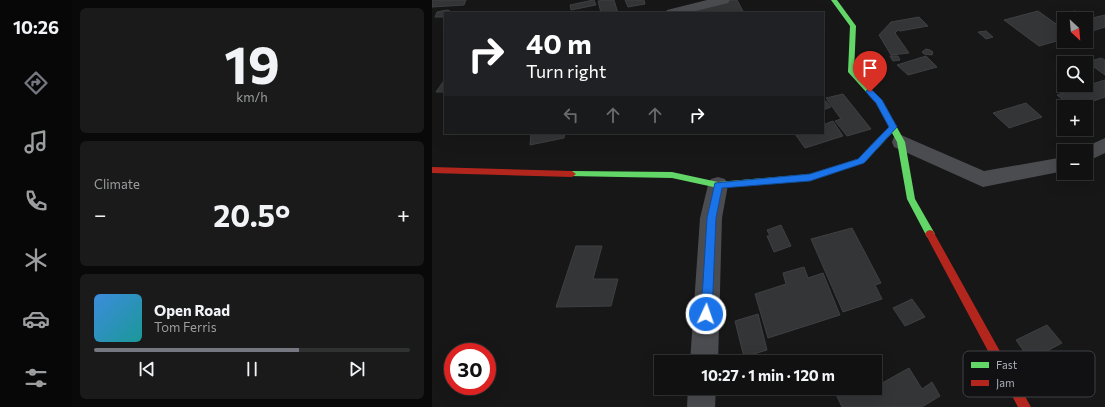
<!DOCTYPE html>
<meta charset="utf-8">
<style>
body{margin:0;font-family:Commissioner,sans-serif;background:#1a1a1a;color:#f1f3f6;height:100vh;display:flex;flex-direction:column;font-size:15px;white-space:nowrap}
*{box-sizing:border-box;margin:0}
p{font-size:13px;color:#9c9d9f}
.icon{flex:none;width:22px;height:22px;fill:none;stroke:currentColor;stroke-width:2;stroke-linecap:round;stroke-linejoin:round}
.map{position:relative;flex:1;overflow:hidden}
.sheet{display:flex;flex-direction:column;gap:8px;padding:8px;background:#090909;width:360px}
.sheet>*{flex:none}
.top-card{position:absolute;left:12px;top:12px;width:380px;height:122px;border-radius:0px;box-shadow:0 4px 16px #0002,0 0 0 1px #303131;background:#202124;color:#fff;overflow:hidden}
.needle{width:26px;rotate:154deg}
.controls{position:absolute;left:625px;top:12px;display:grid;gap:8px}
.controls a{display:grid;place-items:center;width:36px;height:36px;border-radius:0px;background:#111;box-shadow:0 4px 16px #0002,0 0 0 1px #303131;font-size:20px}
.speed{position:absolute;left:12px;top:343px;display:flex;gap:8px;font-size:20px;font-weight:700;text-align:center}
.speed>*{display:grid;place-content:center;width:52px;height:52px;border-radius:50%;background:#111;box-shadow:0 4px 16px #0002,0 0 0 1px #303131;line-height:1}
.speed .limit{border:6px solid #d22;background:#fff;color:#111}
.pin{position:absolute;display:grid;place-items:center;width:34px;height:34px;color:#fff;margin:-41px -17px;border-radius:50% 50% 50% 0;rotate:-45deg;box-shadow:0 0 4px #0007}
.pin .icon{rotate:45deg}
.me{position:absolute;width:44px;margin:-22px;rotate:3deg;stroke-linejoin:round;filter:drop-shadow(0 0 3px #0008)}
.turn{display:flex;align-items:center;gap:14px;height:84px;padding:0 16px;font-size:18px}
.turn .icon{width:52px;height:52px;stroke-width:2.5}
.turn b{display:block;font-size:28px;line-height:34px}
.lanes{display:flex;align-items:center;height:38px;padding:0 16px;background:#0003;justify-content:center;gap:20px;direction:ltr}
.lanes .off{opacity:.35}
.big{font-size:30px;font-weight:700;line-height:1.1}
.sheet .tile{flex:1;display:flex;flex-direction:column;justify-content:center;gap:6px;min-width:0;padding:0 14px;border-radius:6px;background:#1a1a1a}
.sheet .dial{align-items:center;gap:0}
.dial b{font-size:52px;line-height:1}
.song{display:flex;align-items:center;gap:12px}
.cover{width:48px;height:48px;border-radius:6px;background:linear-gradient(135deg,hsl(210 70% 55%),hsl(180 70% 35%))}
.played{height:4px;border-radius:2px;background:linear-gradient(90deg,#757880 65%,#303131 65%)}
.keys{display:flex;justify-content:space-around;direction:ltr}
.heat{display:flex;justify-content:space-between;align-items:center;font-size:22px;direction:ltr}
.trip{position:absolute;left:222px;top:355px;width:228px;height:40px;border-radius:0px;background:#111;box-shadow:0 4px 16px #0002,0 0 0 1px #303131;font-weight:700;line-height:40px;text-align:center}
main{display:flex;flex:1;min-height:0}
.dock{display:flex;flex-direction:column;width:72px;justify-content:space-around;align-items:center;background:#070707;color:#9c9d9f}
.dock .icon{width:28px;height:28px}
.dock .on{color:#757880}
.dock b{font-size:18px;color:#f1f3f6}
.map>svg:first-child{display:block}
</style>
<main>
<nav class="dock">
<b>10:26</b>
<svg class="icon on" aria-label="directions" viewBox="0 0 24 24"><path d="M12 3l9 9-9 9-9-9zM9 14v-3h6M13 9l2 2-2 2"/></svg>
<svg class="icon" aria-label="music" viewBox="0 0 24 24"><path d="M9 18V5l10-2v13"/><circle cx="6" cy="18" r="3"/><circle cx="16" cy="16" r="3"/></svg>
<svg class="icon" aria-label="phone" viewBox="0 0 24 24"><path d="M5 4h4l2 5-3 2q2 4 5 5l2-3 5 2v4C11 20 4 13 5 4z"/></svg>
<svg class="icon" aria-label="climate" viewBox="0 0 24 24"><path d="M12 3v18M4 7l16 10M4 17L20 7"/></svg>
<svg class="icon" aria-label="car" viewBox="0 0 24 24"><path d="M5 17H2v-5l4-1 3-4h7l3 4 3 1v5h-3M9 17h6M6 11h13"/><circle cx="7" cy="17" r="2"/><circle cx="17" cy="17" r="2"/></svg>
<svg class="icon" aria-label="filters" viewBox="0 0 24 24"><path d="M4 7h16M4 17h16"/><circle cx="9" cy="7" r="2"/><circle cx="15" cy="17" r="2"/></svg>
</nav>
<section class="sheet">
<div class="tile dial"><b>19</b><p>km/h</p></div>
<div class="tile"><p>Climate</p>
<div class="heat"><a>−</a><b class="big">20.5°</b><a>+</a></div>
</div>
<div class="tile">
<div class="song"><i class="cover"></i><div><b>Open Road</b><p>Tom Ferris</p></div></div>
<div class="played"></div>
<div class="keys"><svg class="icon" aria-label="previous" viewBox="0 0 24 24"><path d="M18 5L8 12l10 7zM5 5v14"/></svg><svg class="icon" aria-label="pause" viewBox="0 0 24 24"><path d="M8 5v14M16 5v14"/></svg><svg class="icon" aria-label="next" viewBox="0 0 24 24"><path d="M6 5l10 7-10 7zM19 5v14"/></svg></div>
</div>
</section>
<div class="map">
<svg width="673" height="407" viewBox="0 0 673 407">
<rect width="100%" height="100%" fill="#171717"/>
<!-- building -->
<path fill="#343537" stroke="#3f4043" d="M0 0H34L32 5 0 7Z
M161 0H162L164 5 139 10 138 5Z
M172 0H182L186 13H169L166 1Z
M193 0H212L213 4 196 7Z
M301 0H305L312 13H248Z
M15 10 18 11 19 13H13V17H3L5 12Z
M606 11 627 26H632V39L607 46 572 20Z
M643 11 656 19 673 15V27L657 32 654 30V19H638L631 14Z
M487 17 496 26 468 31 466 30 463 33 477 53 459 55 447 35 459 22Z
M554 31 561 37 554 39 546 32Z
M494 49 498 50 501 52 500 55 492 54 490 52Z
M458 56H466L468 60 461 61Z
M494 56 505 67 476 75 465 65Z
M669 58 673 60V75L655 62Z
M13 79V92H4Z
M673 80V97L644 107H640L625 95Z
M411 94 439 129 415 136 403 121 409 119 394 98Z
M394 101 399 107 391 110V102Z
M594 103 610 117 577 128 561 113Z
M401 121 411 136 373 148 363 134 391 133V125Z
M99 133H133L132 138 98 145Z
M349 225 359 246 342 252 335 236H338L335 230Z
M420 228 449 283 443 285 450 299 411 312 379 239Z
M144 246H170L161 279H186L179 306 124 307Z
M372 267 376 278 391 273 408 315 336 338 323 294 354 284 351 273Z
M480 299 493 317 473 326 461 308Z
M326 314 335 350 312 357 303 321Z
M615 325 630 343 598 360 584 340Z
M477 368 490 389 500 382 508 396 490 407H410L402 390 406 388H434L435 391 443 388V387Z"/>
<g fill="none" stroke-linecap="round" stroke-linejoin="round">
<!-- street -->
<path fill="#4b4c50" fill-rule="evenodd" d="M275 0H298L296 3 256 13H233L235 10Z
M469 135 552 171 632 157V171L551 187 462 147 460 142 462 137Z
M673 138V153L654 162V151H647V150Z
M286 177 293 179 296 185 290 218 286 362H258L268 218 276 185 279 179Z
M256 388H284L283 407H255Z"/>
<!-- fast -->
<path fill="#63d668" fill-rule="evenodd" d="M399 0H405L424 26 422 72 450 100 473 142 483 199 503 234 501 237 498 238 495 237 475 199 465 142 460 133 432 163 378 180 286 188 240 178 137 176 136 174 140 171 240 172 286 182 378 174 426 159 457 127 444 103 416 72 418 26Z"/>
<!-- jam -->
<path fill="#b3261e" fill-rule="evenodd" d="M0 167 140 171 144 174 140 177 0 173Z
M498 230 501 231 599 407H586L495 237 493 234 495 231Z"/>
</g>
<!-- route -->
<path fill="#1a73e8" stroke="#114b97" d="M435 90H440L450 100 465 127 432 163 378 181 290 188 284 218 280 314 278 318 274 320 270 318 269 314 275 218 283 183 378 174 426 159 457 127 444 103 434 92Z"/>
<!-- legend -->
<rect x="531" y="351" width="132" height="46" rx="6" fill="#111113" stroke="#3e4045" stroke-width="1"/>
<rect x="539" y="362" width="18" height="6" fill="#63d668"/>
<rect x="539" y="380" width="18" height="6" fill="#b3261e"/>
<g font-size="11" fill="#a8adb8">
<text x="564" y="369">Fast</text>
<text x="564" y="387">Jam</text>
</g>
</svg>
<div class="controls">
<a><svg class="needle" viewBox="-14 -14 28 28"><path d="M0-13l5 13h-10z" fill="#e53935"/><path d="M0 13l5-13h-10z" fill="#9c9d9f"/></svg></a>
<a><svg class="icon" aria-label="search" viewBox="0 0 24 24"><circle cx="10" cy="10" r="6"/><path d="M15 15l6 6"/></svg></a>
<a>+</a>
<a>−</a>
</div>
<div class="speed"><div class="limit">30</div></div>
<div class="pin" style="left:438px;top:92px;background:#d93025"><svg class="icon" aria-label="arrive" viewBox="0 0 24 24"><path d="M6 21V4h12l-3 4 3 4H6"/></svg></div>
<svg class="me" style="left:274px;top:314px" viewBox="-20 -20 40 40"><circle r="17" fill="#1a73e8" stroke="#fff" stroke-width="3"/><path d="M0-11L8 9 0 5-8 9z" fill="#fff"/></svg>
<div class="trip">10:27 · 1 min · 120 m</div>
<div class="top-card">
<div class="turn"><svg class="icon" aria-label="right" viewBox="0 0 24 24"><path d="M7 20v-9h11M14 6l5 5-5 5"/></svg><div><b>40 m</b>Turn right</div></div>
<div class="lanes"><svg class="icon off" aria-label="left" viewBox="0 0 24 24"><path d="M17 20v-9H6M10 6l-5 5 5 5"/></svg><svg class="icon off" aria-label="ahead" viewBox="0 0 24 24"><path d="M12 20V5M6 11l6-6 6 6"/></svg><svg class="icon off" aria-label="ahead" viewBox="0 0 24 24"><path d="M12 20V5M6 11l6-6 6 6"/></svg><svg class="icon" aria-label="right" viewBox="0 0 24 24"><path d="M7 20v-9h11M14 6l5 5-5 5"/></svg></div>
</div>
</div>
</main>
